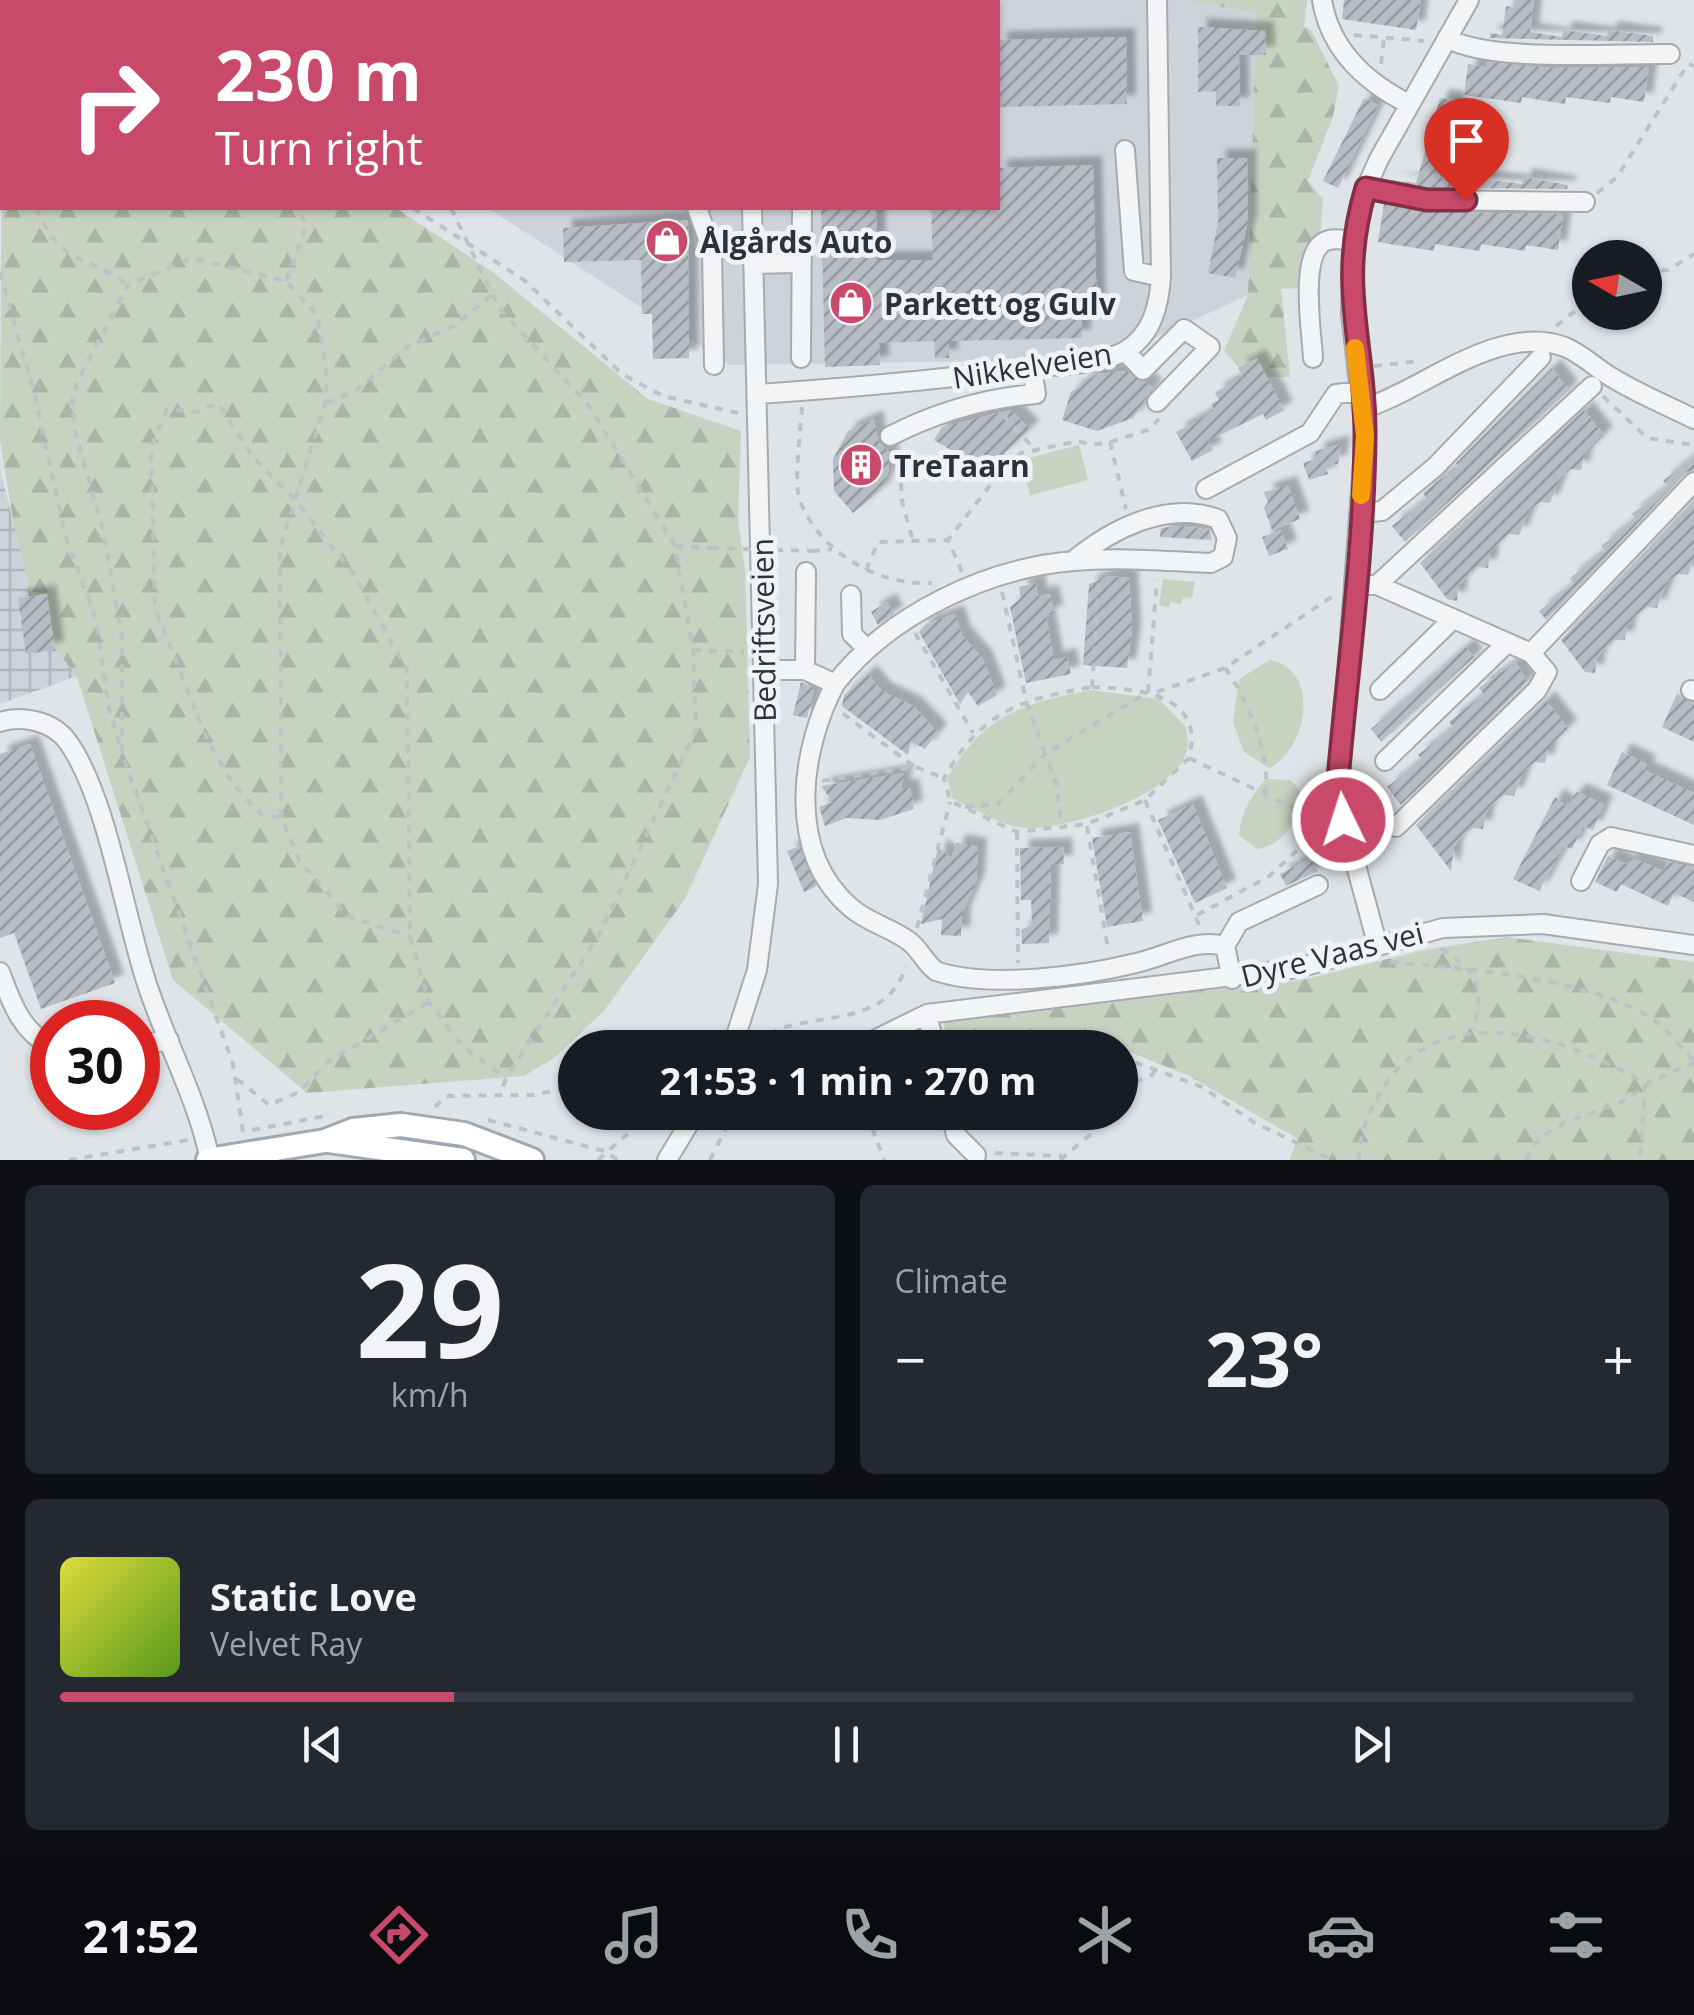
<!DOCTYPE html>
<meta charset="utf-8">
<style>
body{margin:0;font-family:"Open Sans",sans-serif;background:#242831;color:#f1f3f6;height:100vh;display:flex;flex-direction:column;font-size:38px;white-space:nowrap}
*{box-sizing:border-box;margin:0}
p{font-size:32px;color:#9ea1a6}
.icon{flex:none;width:55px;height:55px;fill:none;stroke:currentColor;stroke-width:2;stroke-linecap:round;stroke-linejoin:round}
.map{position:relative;height:1160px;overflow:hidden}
.panel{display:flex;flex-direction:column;gap:25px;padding:25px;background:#0d0f14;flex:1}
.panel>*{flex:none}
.guide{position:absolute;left:0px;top:0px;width:1000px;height:210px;box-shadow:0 2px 8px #0004;background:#c84969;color:#fff;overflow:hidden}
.needle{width:65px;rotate:279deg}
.fabs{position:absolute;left:1572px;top:240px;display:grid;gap:20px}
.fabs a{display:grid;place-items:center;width:90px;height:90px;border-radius:50%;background:#171b24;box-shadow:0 2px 8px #0004;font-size:50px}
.speed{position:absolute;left:30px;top:1000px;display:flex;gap:20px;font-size:50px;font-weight:700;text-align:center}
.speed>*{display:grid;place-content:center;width:130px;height:130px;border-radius:50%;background:#171b24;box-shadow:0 2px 8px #0004;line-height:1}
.speed .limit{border:15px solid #d22;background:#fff;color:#111}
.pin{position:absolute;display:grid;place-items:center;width:85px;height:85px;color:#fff;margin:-102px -42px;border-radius:50% 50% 50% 0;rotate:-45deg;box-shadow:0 0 10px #0007}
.pin .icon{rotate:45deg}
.me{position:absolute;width:110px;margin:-55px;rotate:356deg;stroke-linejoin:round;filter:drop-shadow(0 0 8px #0008)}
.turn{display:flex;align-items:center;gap:35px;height:210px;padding:0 50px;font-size:45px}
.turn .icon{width:130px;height:130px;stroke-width:2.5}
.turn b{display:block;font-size:70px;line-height:85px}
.big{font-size:75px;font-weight:700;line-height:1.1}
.panel .widget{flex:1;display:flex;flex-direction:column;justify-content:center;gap:15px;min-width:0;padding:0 35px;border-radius:15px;background:#242831}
.panel .dial{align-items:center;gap:0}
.dial b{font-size:130px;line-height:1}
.song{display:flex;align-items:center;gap:30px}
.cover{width:120px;height:120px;border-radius:15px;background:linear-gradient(135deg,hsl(60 70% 55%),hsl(90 70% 35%))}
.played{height:10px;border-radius:5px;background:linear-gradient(90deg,#c84969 25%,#363941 25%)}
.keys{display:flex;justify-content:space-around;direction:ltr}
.heat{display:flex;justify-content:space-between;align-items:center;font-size:55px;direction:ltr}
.panel .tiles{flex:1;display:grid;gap:25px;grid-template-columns:1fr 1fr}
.widget:last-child{grid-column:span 2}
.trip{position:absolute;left:558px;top:1030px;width:580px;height:100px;border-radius:50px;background:#171b24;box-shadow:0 2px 8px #0004;font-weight:700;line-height:100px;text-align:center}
.menu{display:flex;height:160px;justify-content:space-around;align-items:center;background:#090b0e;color:#9ea1a6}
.menu .icon{width:70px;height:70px}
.menu .on{color:#c84969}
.menu b{font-size:45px;color:#f1f3f6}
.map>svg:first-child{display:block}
</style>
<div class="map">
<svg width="1694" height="1160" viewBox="0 0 1694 1160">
<defs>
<pattern id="industrial-grid" width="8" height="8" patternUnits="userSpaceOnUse" patternTransform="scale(2.5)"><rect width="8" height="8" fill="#ced3da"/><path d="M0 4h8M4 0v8" fill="none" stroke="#b1b6bc"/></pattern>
<pattern id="forest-firs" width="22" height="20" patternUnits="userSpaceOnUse" patternTransform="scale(2.5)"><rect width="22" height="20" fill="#c7d2c1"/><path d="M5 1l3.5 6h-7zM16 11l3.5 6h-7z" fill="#abb5a7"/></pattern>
<pattern id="building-hatch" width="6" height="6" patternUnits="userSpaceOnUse" patternTransform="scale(2.5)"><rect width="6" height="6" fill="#b7bdc5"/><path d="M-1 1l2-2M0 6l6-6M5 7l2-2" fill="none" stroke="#959aa1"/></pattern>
<filter id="shadow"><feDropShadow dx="9" dy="-9" stdDeviation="2.5" flood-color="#0004"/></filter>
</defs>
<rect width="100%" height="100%" fill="#dfe4e8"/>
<!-- built -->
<path fill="#ced3da" d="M373 0H1185L1256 13 1248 295 1109 359 730 365 488 208H998V2Z"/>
<!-- industrial -->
<path fill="url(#industrial-grid)" d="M0 469 40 627 77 676 0 704Z"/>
<!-- forest -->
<path fill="url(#forest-firs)" d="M1185 0H1307L1304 26 1311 30 1339 86 1333 116 1308 181 1323 199 1320 239 1301 288 1281 289 1290 377H1247L1224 351 1248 295 1256 13Z
M2 103V208H396L494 273 648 399 741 431 738 521 745 569 750 757 685 899 604 1011 554 1058 524 1076 307 1093 173 980 77 677 40 628 14 526 0 440Z
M1506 937 1694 962V1160H1289L1298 1139 1189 1076 1120 1048 943 1047 945 1019 1302 980 1424 950Z"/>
<!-- park -->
<path fill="#c7d2c1" d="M1079 445 1088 480 1030 495 1021 460Z
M1163 579 1195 582 1192 598 1183 597 1181 604 1170 602 1169 608 1159 605Z
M1270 660C1322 670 1307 750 1269 768L1244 752 1233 722 1239 679Z
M1091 690 1159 699 1186 727C1187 734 1189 744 1187 750 1178 795 1057 835 1017 827 995 822 972 807 952 798L947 778C985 714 1021 704 1091 690Z
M1266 779 1291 780 1304 796C1297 820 1284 845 1257 849L1239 835C1241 812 1251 796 1266 779Z"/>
<!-- building -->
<path fill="url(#building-hatch)" filter="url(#shadow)" d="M1344 0H1421L1416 30 1342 19Z
M1517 0H1534L1530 32 1562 37 1563 30 1607 36 1608 30 1653 36V42L1490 38V33L1502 35 1506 6 1516 8Z
M1198 27 1265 31 1266 55H1239L1240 106H1216V91L1198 92Z
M1126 37 1127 104 998 107V40Z
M1487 62 1554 68 1649 67 1644 102 1611 97 1610 103 1566 97 1565 104 1522 97 1521 103 1464 95 1468 64 1486 67Z
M1364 98 1378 105 1338 188 1323 181Z
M1440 98 1456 100 1439 178 1477 184 1478 178 1522 184 1523 177 1568 185 1567 189 1428 188 1388 180 1416 183Z
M1217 158H1247L1248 222 1235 278 1208 273 1218 223Z
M1093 165 1097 312H1081L1082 338 949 341V358H935L934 341 879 343 880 365 825 367 821 208H876L877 260H933L931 208H998V168Z
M1384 204 1427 212 1563 214 1558 250 1526 245 1525 251 1481 244 1480 251 1435 244 1434 251 1378 242Z
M688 220 689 358 653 359 652 314H642L641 260 564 262 563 228Z
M1257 358 1284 410 1266 420 1263 414 1208 441 1213 450 1192 461 1176 432 1215 411 1211 404 1219 400 1215 392 1243 377 1238 368Z
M1552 368 1569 390 1405 542 1392 526 1427 499 1423 493 1458 466 1456 463Z
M1127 371 1153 387 1133 418 1097 431 1062 420 1071 392 1097 374Z
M1011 410 1030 429 1003 455 966 459 934 440 942 427Z
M1584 410 1604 435 1584 455 1581 470 1571 469 1560 477 1550 503 1540 502 1529 510 1519 535 1509 534 1498 543 1490 553 1488 568 1477 567 1459 585 1457 601 1447 599 1420 563Z
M874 419 878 441 890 453 888 472 881 490 853 513 834 491 833 459 848 431Z
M1341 444 1338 464 1326 465 1328 474 1309 480 1303 463 1316 459V451Z
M1694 457V470L1685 473 1546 620 1539 611 1574 584 1570 578 1605 551 1601 546 1636 519 1632 514 1668 486 1663 481Z
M1288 485 1300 519 1272 530 1264 508 1268 502 1264 492Z
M1694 500V557L1688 575 1678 574 1667 582 1657 608 1647 607 1636 615 1627 626 1625 640H1615L1605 648 1597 658 1595 673 1585 672 1561 640Z
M1180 526 1209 530 1212 540 1160 537 1161 528Z
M1281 530 1288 549 1269 556 1262 537Z
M1109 576 1129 578 1132 631 1127 668 1083 665 1089 584Z
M1036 583 1038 596 1050 594 1054 614 1046 616 1054 660 1067 657 1071 674 1026 683 1010 607 1021 598 1019 587Z
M47 594 55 650 26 654 18 598Z
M887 602 894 614 878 625 871 612Z
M955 614 962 635 983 659 997 695 978 706 968 692 960 704 919 632 926 624Z
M1466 647 1474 657 1381 742 1371 729Z
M1516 662 1527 682 1401 805 1387 787 1422 760 1418 755 1454 727 1449 722 1484 694 1479 688Z
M868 674 882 691 913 706 938 732 925 749 911 741 908 755 842 706 844 695Z
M801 682 814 688 807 718 793 715Z
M1677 694 1694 703V742L1662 727Z
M1546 700 1568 728 1548 748 1545 763 1535 762 1524 770 1514 796 1504 795 1493 803 1486 813 1483 829 1473 828 1462 836 1454 847 1451 871 1416 825Z
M30 744 115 983 41 1009 14 933 0 938V754Z
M1622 752 1647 764 1644 770 1694 793V825L1607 785Z
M904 773 901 788H910L914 809 880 820 846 818 825 826 819 807 833 802 821 786Z
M1577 792 1604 804 1593 830 1583 826 1572 849 1564 846 1539 891 1513 879 1555 797 1566 806Z
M1193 804 1227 888 1195 903 1158 820Z
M1130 832 1143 921 1107 927 1092 838Z
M957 843 978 847 976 882 962 914 961 936 941 935 942 919 921 924 938 847 951 858Z
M800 846 817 886 804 892 787 851Z
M1063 847 1064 864H1051L1049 943 1022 944 1021 930 1032 925 1031 900H1021L1020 848Z
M1608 856 1628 865 1631 857 1663 871 1667 862 1694 867V902L1674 893 1668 906 1621 884 1617 892 1595 882Z
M1311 858 1318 871 1286 886 1280 874Z"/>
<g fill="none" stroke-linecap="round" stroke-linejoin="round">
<!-- minor casing -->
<g stroke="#a5abb2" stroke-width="22">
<path id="minor" d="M367 0 368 2
M501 0 511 2
M704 0V2
M789 0V2
M1322 0C1330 49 1365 82 1409 104
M749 2V0
M1447 38C1490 63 1616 53 1670 54
M0 64H2
M1125 150 1134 271 1161 277
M1366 188 1427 200 1585 202
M697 208 712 250 714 365
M753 264 800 263
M1125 351 1143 370 1184 329 1210 347 1157 402
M801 358 802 208
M1313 358C1312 333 1297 247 1329 240 1337 238 1345 241 1353 239
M757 394C850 388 942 379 1034 368 1062 364 1100 365 1125 351 1152 335 1159 306 1161 277L1157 0
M1363 409C1424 390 1498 322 1565 347 1582 354 1596 368 1611 377 1637 393 1666 405 1694 419
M890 436C937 412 983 398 1036 394L1032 368
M1206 489 1310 433 1336 394 1361 391
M1359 513 1382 511 1435 467 1541 357
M1354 585H1377L1531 653 1547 672 1537 690 1396 827
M1377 585 1592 386
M851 595 852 634 866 648
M1531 653 1694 482
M764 670H805L835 684C889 615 986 568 1074 561 1119 557 1166 561 1211 563L1223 557 1227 538 1218 519C1168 500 1111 529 1073 561
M805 670 806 572
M835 684C800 751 786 851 850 907 868 923 892 928 910 942 921 951 925 963 936 971 987 989 1084 976 1136 963 1167 956 1194 938 1225 946L1232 979
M1380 690 1453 619
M1691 690 1694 691
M0 722C23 715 53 721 68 742 107 797 124 914 146 981 165 1041 197 1097 210 1160
M1385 761 1507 643
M1581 881 1600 844 1611 837 1694 855
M1377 943 1338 799 1365 436 1351 314 1353 239 1366 188 1379 159 1469 0
M1225 946 1239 922 1318 885
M0 972C12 1004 21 1031 52 1047
M927 1014 935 1048
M138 1045 169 1040
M732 1048 757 970 768 884 752 208
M858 1048 927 1014 1298 968 1443 928 1543 924 1694 945
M951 1112 956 1135 976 1155
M667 1160 696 1112"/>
</g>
<!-- major casing -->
<g stroke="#9fa9b3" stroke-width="28">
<path id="major" d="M329 1141 463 1160
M208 1160 325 1141 353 1130 401 1125 464 1134 532 1160"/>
</g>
<!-- path -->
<path stroke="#bec2c6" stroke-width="4" stroke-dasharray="8 8" stroke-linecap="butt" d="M138 0 139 2
M416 0V2
M1354 35 1424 41
M1381 64 1384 39
M0 101 2 98
M1597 193 1617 177 1688 64 1694 66
M36 208C62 267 82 252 128 285
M413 208 524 280 622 374 663 396 738 413
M451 208 499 308 589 406 675 546 693 650 696 730 599 935 506 1078 501 1093
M0 272 34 392 65 534 96 620 109 709 121 749
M1645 272 1668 270 1694 254
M286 281 307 224 299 213 301 208
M1556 326 1590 299
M1374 366 1420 361
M1603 396 1647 438 1694 445
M326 403 354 392 408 346 454 326 492 295
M802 407C801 429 793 483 800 501 820 553 879 586 932 583
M1003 415 1037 452
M1110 442 1126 509
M899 451 902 501 912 538
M899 453 925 470 946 467 998 475
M675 546 711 548
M812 551 832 549
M866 570 878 542 948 540
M962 572 948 540 998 475 1021 453 1078 441 1091 445 1110 442 1148 430 1159 419
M1002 592 1026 701 1045 754 1148 692 1157 580
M915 633 973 733
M693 650 744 652
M1225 668C1247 698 1272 757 1265 794
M1092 687C1138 689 1206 693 1189 758L1145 800 1087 824 1017 832 950 801 944 778C981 712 1020 699 1092 687Z
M1092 687 1099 577
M1157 692 1225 668 1336 594
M1189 758 1328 824
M916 767 944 778
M822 781 915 767 842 713
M1145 800 1200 927
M965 807 998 804 1045 754 1056 782 1062 829
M279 817 263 816 233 784 206 737 155 608 151 447 167 409 196 412 218 403 252 456 296 501 353 573 407 670 410 936 429 1002 463 1047 506 1078
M1087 826 1108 949
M1017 832 1018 963
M1197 915 1268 877 1325 825
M917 928 950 802
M1441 948C1480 974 1483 984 1474 1030
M1390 962C1461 968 1591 978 1651 1018 1667 1028 1681 1048 1694 1061
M754 1036C767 1038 776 1029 789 1026 834 1014 889 1021 906 966
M692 1048 715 1037
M761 1048 765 1038
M1120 1057 1202 1087 1255 1123 1333 1160
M237 1079 269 1105 299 1092 329 1061 429 1002
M1120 1088 1152 1075 1156 1068
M435 1107 446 1096 534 1095 575 1086
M874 1112 873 1130 884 1160
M730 1119 742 1112
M488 1120 604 1151 618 1160
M252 1130 331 1115
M243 1132 233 1064 122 754V638L103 530 75 432 72 401 78 380 128 285 192 258 286 281 317 315 327 377 325 404 280 548 281 817 300 861 347 916 410 936
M995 1153 1062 1156
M69 1160 188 1140
M598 1160 652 1112
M710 1160 734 1112
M1060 1160 1097 1129 1104 1112
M1359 1160C1358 1138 1368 1113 1379 1095 1436 994 1567 1035 1645 1084L1640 1160
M1526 1160C1541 1121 1592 1116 1625 1100 1635 1096 1641 1087 1650 1082 1664 1075 1679 1069 1694 1063"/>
<!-- minor -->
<use href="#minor" stroke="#f2f4f6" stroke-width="18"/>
<!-- major -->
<use href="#major" stroke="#fff" stroke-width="22"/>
<!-- path-bridge -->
<path stroke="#bec2c6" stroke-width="4" stroke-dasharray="8 8" stroke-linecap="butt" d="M711 548 812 551"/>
</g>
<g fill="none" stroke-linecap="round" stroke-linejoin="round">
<!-- route casing -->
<g stroke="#822f44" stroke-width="25">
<path id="route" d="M1343 820 1338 779C1348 666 1364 550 1365 437 1366 342 1336 287 1366 188L1427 200H1466"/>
</g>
<!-- route -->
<use href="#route" stroke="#c84969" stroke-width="18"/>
<!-- slow -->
<path stroke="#f59e0b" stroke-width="18" d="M1355 348 1365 436 1361 495"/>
</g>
<!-- icons -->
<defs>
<g id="shop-disc" transform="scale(2.25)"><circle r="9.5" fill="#c84969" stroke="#eff2f6"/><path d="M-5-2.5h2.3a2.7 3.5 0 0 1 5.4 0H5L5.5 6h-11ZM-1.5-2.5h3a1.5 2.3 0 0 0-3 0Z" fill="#fff"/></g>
<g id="building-disc" transform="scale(2.25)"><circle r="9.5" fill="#c84969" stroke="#eff2f6"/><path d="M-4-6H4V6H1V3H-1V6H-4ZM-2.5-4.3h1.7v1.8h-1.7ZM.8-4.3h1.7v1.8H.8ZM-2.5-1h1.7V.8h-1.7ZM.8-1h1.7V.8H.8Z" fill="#fff"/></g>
</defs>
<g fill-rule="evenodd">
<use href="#shop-disc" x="667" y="241"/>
<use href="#shop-disc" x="851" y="303"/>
<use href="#building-disc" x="861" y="465"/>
</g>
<g text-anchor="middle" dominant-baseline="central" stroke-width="10" stroke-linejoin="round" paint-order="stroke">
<!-- poi labels -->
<g font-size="30" font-weight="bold" fill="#29333f" stroke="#eff2f6" text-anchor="start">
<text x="700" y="241">Ålgårds Auto</text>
<text x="884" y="303">Parkett og Gulv</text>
<text x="894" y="465">TreTaarn</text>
</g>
<!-- street labels -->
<g font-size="30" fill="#29333f" stroke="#eff2f6">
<text transform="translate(1032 365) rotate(-9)">Nikkelveien</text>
<text transform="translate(763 630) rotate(-91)">Bedriftsveien</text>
<text transform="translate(1332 954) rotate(-14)">Dyre Vaas vei</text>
</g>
</g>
</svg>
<div class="fabs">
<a><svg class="needle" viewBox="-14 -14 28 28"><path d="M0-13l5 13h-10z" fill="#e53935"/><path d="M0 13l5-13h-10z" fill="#9ea1a6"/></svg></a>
</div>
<div class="speed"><div class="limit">30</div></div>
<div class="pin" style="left:1466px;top:200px;background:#d93025"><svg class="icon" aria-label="arrive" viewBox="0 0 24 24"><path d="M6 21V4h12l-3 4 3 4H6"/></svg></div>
<svg class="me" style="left:1343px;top:820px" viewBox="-20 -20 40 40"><circle r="17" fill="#c84969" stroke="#fff" stroke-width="3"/><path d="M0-11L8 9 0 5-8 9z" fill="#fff"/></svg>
<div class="trip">21:53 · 1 min · 270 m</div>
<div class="guide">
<div class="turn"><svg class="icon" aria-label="right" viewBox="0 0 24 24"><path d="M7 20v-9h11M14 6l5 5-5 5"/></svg><div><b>230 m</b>Turn right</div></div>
</div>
</div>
<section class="panel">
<div class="tiles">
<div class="widget dial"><b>29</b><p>km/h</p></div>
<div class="widget"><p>Climate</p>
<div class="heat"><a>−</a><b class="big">23°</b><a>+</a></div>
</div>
<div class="widget">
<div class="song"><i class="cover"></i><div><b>Static Love</b><p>Velvet Ray</p></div></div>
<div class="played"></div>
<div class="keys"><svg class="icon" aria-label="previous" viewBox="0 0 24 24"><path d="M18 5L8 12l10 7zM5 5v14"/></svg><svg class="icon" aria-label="pause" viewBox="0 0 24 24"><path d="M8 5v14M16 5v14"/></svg><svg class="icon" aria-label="next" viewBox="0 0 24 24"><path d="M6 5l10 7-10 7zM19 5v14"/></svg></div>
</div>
</div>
</section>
<nav class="menu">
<b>21:52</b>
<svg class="icon on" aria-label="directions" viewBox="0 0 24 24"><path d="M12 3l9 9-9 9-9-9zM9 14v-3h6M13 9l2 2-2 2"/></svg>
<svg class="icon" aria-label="music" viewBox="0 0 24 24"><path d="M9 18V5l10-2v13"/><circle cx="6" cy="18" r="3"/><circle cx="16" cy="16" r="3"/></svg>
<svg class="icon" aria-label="phone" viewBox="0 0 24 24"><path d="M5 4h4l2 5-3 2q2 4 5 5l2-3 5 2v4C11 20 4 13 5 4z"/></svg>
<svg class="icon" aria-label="climate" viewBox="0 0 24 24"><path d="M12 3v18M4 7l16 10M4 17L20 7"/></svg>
<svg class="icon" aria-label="car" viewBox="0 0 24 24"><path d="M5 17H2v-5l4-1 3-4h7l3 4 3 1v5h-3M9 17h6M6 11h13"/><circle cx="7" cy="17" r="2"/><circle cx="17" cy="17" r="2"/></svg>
<svg class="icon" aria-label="filters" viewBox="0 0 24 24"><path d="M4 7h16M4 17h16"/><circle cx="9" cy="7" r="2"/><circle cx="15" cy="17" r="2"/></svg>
</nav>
